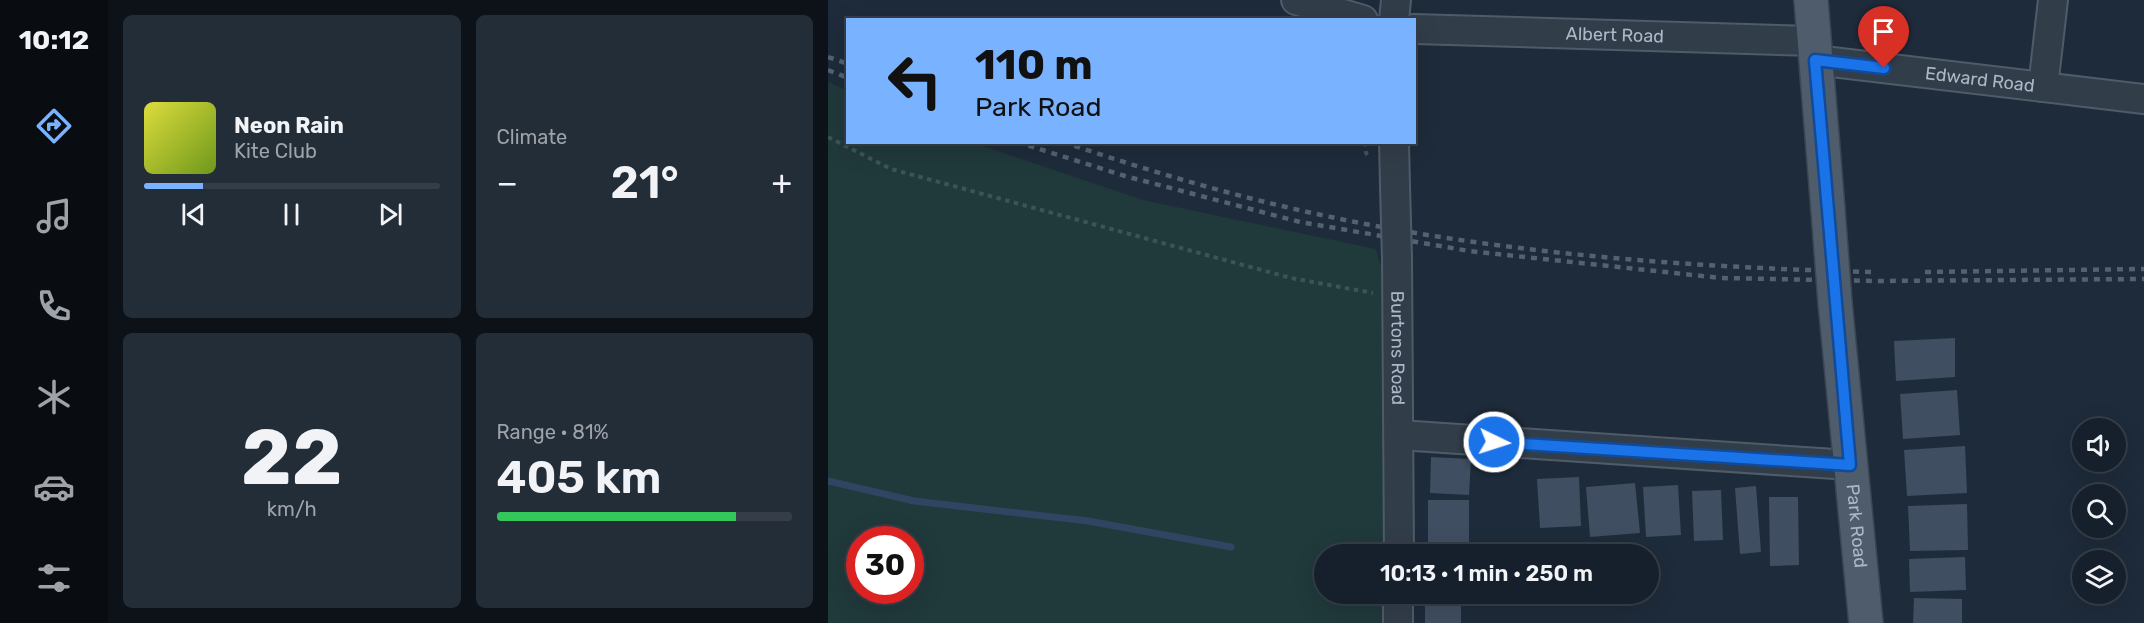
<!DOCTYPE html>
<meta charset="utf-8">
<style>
body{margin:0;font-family:Rubik,sans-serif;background:#232d38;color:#f1f3f6;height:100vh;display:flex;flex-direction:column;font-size:22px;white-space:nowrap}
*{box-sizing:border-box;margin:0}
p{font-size:20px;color:#9ea3a9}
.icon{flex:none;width:33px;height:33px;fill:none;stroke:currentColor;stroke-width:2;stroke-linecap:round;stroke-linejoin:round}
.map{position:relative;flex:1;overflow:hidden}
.details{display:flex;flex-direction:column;gap:15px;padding:15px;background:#0c1218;width:720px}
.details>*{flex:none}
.top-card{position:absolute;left:18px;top:18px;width:570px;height:126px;border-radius:0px;box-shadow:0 6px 24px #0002,0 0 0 2px #353e48;background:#79b3ff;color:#111;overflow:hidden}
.tools{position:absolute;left:1244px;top:418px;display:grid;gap:12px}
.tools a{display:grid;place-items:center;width:54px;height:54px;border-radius:50%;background:#16202c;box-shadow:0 6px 24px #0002,0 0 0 2px #353e48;font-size:30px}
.speed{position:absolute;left:18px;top:526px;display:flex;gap:12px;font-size:30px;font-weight:700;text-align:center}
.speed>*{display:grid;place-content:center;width:78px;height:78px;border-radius:50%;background:#16202c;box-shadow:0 6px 24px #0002,0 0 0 2px #353e48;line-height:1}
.speed .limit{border:9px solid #d22;background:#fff;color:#111}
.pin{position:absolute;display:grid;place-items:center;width:51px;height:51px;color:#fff;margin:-62px -26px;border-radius:50% 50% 50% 0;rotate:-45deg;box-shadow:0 0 6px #0007}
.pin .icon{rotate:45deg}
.me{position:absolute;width:66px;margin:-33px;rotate:94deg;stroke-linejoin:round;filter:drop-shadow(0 0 4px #0008)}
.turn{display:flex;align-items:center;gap:21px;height:126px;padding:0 30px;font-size:27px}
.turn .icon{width:78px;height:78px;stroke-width:2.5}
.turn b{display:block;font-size:42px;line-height:51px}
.big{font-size:45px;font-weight:600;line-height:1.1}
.details .tile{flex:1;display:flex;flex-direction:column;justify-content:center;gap:9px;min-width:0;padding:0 21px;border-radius:9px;background:#232d38}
.details .dial{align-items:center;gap:0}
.dial b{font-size:78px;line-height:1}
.song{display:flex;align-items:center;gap:18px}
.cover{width:72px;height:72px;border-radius:9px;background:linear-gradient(135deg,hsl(60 70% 55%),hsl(80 70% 35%))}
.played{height:6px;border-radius:3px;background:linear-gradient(90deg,#79b3ff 20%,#353e48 20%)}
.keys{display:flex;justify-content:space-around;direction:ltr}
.heat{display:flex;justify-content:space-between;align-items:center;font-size:33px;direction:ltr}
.charge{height:9px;border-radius:4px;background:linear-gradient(90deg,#34c759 81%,#353e48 0)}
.details .tiles{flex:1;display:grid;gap:15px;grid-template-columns:repeat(2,1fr)}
.trip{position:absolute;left:486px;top:544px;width:345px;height:60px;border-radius:30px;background:#16202c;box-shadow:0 6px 24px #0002,0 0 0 2px #353e48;font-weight:600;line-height:60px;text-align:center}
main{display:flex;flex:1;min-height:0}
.menu{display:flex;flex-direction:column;width:108px;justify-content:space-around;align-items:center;background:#090d12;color:#9ea3a9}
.menu .icon{width:42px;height:42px}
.menu .current{color:#79b3ff}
.menu b{font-size:27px;color:#f1f3f6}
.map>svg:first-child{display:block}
</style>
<main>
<nav class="menu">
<b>10:12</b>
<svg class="icon current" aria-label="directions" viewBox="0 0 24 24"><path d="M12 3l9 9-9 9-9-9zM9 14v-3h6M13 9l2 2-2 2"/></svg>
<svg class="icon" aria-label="music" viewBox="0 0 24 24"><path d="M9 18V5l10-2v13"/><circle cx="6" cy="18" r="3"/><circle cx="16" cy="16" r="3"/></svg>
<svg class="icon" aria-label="phone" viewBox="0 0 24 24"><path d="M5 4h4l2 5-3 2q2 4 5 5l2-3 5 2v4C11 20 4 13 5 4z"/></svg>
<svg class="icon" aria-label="climate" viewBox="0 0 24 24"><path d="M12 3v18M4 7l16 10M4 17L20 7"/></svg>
<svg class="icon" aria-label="car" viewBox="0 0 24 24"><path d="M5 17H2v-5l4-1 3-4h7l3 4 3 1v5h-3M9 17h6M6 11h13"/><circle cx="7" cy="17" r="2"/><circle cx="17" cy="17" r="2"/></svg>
<svg class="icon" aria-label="filters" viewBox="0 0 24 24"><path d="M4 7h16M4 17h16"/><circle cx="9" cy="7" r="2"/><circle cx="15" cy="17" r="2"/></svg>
</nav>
<section class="details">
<div class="tiles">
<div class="tile">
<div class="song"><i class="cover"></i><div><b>Neon Rain</b><p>Kite Club</p></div></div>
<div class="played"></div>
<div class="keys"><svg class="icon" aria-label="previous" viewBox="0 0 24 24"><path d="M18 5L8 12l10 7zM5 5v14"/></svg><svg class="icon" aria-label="pause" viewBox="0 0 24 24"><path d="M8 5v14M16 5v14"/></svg><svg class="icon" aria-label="next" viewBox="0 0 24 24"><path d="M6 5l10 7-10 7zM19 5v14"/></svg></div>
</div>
<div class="tile"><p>Climate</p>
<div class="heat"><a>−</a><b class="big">21°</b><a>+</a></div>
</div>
<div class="tile dial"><b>22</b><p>km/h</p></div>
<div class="tile"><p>Range · 81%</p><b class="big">405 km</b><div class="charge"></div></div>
</div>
</section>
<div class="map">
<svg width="1316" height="623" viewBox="0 0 1316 623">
<rect width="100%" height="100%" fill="#1e2b3a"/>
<!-- green -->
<path fill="#20393b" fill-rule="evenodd" d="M0 82 19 91 20 142 146 143 315 200 548 249 558 284 561 555H496V594H561L562 623H0ZM32 540H82V591H32Z"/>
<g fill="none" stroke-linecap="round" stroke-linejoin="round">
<!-- stream -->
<path stroke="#2e4661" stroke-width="7" d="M0 481 86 501 260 521 403 547"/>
</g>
<!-- building -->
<path fill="#3f4e60" d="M1127 338V377L1068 381 1066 341Z
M1129 390 1132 435 1075 439 1072 394Z
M1137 446 1139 493 1079 496 1076 450Z
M603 457 643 459 641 495 602 493Z
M751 477 753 526 712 528 709 479Z
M807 483 812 533 762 537 758 487Z
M850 485 853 535 818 537 815 487Z
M928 486 933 552 912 554 907 488Z
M893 490 895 540 866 541 864 491Z
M941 497H970L971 565 942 566Z
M600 500H641V544H600Z
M1139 504 1140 550 1082 551 1080 506Z
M603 550H626V555H603Z
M1137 557 1138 590 1082 592 1081 559Z
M1086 598 1134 599V623H1085Z
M633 602V623H597V603Z"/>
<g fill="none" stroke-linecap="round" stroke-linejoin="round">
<!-- minor casing -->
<g stroke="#4f5b68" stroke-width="32">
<g id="minor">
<path d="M468 0 535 20"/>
<path d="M566 20 568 0"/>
<path id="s1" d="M586 29 986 41"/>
<path id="s2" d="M987 60 1316 99"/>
<path d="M1215 87 1225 0"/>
<path d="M566 142 567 186"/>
<path id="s3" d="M569 258 571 555"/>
<path d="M571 435 1022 465"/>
<path d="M570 623V594"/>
</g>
</g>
<!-- major casing -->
<g stroke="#3b4654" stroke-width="36">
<g id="major">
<path d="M983 0 1000 210"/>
<path id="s4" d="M1007 302 1038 623"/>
</g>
</g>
<!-- path -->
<path stroke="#3b5556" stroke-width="4" stroke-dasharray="4.5 4.5" stroke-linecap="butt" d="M0 137 63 169 463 278 545 293
M537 142 538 153 542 158"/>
<!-- minor -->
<use href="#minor" stroke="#323d4a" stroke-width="28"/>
<!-- major -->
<use href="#major" stroke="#4f5c6b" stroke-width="33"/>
<!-- rail -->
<path stroke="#536172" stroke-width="4.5" stroke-dasharray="6 6" stroke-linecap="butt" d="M0 57 20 64
M0 70 20 78
M189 142 297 176 472 222 641 251 893 278 1047 281 1316 279
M235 142C309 167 385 190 462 208 651 252 849 267 1043 272
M1097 272 1316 269"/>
<!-- minor-bridge casing -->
<g stroke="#4f5b68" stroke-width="32" stroke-linecap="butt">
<path id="minor-bridge" d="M567 186 569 258"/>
</g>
<!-- major-bridge casing -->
<g stroke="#3b4654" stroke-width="36" stroke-linecap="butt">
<path id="major-bridge" d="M1000 210 1007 302"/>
</g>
<!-- minor-bridge -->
<use href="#minor-bridge" stroke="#323d4a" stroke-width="28"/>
<!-- major-bridge -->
<use href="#major-bridge" stroke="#4f5c6b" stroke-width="33"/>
</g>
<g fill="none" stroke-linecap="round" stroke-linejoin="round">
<!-- route casing -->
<g stroke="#114b97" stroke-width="15">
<path id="route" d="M666 442 1022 465 987 60 1056 68"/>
</g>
<!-- route -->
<use href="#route" stroke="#1a73e8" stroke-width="10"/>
</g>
<g text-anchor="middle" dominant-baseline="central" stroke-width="6" stroke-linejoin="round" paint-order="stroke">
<!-- street labels -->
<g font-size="18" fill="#acb8c7" stroke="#18222f">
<text stroke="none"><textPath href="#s1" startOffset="201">Albert Road</textPath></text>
<text stroke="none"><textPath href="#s2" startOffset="166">Edward Road</textPath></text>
<text stroke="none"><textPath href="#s3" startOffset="90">Burtons Road</textPath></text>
<text stroke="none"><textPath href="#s4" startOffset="225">Park Road</textPath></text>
</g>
</g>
</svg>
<div class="tools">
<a><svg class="icon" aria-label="sound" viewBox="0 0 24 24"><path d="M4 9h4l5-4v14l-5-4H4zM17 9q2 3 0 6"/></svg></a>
<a><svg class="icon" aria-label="search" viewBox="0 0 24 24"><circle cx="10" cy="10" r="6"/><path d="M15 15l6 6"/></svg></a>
<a><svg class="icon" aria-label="layers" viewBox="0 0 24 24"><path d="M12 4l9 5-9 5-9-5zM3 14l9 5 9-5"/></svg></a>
</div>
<div class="speed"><div class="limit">30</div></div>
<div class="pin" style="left:1056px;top:68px;background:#d93025"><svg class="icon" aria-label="arrive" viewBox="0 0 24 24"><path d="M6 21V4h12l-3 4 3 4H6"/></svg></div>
<svg class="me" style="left:666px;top:442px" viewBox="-20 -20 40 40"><circle r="17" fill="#1a73e8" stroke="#fff" stroke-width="3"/><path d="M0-11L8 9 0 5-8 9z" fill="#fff"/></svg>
<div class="trip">10:13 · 1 min · 250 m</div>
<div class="top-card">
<div class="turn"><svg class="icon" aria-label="left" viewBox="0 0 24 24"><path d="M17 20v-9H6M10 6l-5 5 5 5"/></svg><div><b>110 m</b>Park Road</div></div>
</div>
</div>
</main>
